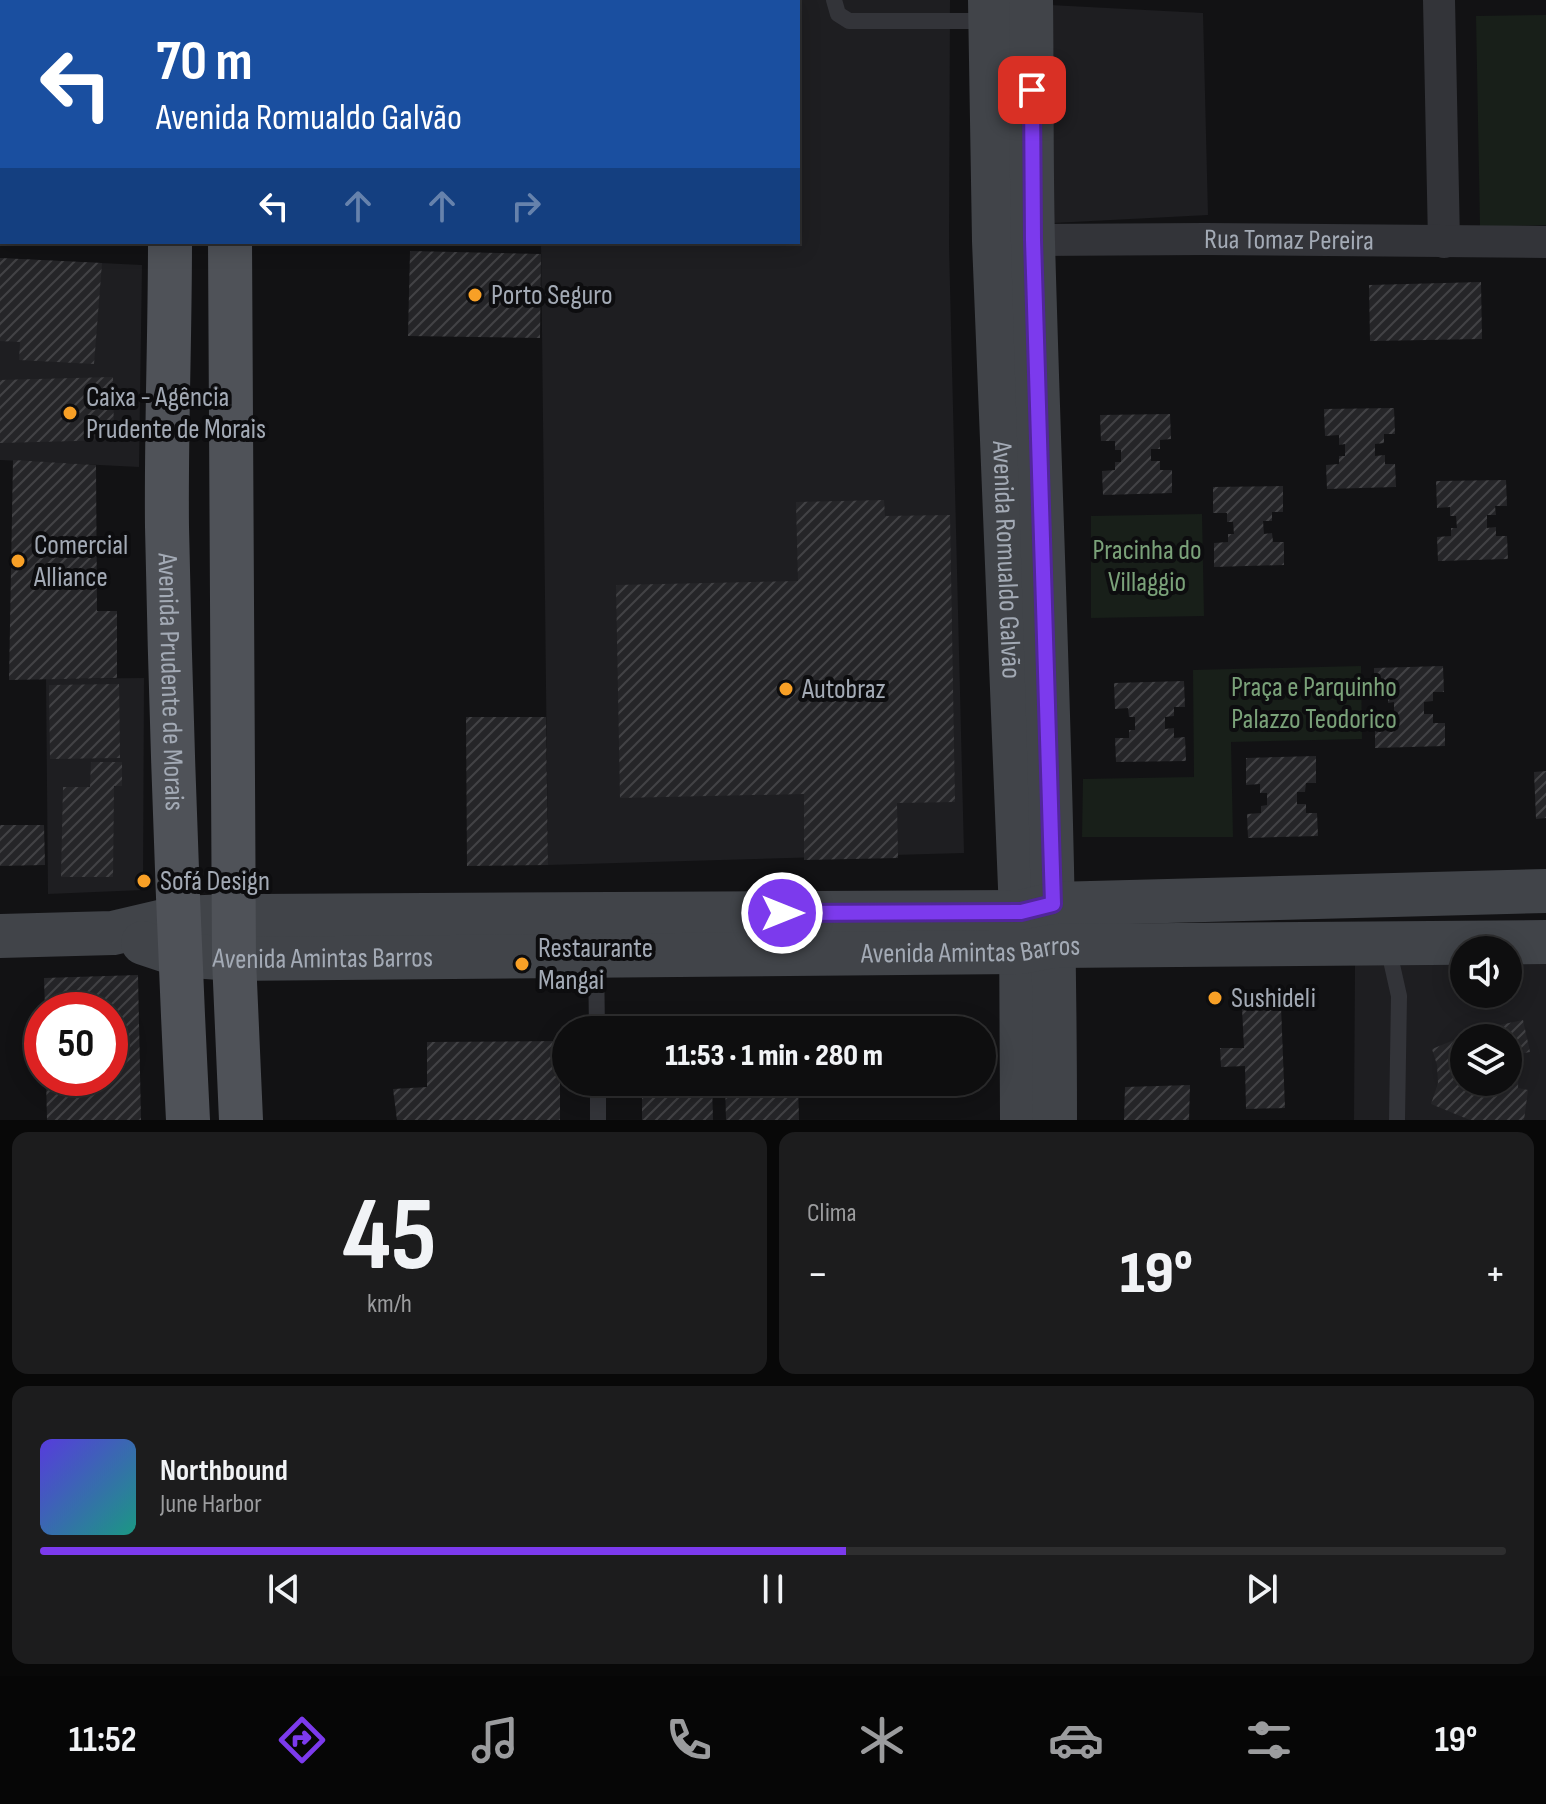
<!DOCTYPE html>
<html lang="pt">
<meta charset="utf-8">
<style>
body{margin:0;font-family:"Sofia Sans Condensed",sans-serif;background:#1c1c1d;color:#f1f3f6;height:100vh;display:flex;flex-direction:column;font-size:30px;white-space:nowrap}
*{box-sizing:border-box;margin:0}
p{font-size:26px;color:#9b9c9e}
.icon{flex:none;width:44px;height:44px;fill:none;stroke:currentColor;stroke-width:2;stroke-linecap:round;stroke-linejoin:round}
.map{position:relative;height:1120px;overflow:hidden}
.drawer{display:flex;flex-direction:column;gap:12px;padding:12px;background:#080808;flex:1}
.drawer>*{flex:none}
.banner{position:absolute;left:0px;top:0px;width:800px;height:244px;box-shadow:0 4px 20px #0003,0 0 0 2px #2e2e2f;background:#1a4fa0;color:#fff;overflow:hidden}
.fabs{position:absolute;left:1450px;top:936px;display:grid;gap:16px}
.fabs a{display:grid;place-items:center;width:72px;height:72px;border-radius:50%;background:#0e0e0f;box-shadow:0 4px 20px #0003,0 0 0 2px #2e2e2f;font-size:40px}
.speed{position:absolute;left:24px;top:992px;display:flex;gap:16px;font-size:40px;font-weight:700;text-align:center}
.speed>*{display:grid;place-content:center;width:104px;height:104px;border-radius:50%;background:#0e0e0f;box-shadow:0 4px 20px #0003,0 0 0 2px #2e2e2f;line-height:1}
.speed .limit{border:12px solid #d22;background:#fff;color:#111}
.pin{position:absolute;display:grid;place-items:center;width:68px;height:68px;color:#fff;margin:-34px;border-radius:16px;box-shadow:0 4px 12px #0006}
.me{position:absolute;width:88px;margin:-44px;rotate:90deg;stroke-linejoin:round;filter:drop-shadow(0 0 6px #0008)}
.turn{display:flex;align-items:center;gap:28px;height:168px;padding:0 24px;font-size:36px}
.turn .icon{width:104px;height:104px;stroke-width:2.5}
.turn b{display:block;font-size:56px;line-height:68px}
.lanes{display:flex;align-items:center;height:76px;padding:0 24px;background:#0003;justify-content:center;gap:40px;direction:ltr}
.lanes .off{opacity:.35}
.big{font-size:60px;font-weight:800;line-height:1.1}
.drawer .widget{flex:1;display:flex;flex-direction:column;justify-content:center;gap:12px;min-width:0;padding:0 28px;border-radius:16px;background:#1c1c1d}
.drawer .dial{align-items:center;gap:0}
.dial b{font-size:104px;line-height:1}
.song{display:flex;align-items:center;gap:24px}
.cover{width:96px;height:96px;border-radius:12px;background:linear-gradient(135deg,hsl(250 70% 55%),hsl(170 70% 35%))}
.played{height:8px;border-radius:4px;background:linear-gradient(90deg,#7c3aed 55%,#2e2e2f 55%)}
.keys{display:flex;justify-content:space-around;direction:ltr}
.heat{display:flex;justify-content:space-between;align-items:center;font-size:44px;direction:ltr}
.drawer .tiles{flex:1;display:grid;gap:12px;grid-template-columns:1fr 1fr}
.widget:last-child{grid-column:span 2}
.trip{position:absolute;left:552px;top:1016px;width:444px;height:80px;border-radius:40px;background:#0e0e0f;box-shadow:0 4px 20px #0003,0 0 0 2px #2e2e2f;font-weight:800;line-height:80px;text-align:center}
.dock{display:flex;height:128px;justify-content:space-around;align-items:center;background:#060606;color:#9b9c9e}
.dock .icon{width:56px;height:56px}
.dock .selected{color:#7c3aed}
.dock b{font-size:36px;color:#f1f3f6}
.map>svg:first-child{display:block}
</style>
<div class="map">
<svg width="1546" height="1120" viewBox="0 0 1546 1120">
<defs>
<pattern id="building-hatch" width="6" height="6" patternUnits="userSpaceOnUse" patternTransform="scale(2)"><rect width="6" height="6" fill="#252528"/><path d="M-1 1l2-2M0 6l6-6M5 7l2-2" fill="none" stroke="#424245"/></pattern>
</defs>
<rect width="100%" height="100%" fill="#121214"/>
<!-- built -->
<path fill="#1e1e21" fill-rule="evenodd" d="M535 0H950L949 246 964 853 548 865 541 242H798V2Z
M1050 5 1203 13 1208 215 1053 223Z
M0 258 142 265 139 467 0 460Z
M144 678 143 890 48 894 46 679Z
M1464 964V994H1508V964H1546V1120H1354L1355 965ZM1464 1038H1508V1082H1464Z"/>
<!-- park -->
<path fill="#181f19" d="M1546 15V225L1480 227 1476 16Z
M1202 514 1204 616 1091 618V516Z
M1361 666 1362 739 1231 742 1233 837H1082L1083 779 1194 777 1193 670Z"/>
<!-- building -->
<path fill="url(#building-hatch)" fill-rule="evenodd" d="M410 251 541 254 540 338 408 336Z
M0 258 102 263 94 364 19 360 20 342 0 341Z
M1481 282 1482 339 1370 341 1369 285Z
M113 377 114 440 0 443V380Z
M1394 408 1395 434H1384V443L1375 444V456L1385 455V464H1395L1396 487 1327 489 1326 465 1339 464V456H1345V444L1339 445V435L1325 436 1324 409Z
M1170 414 1171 439 1160 440V449H1151V461H1160V470H1172V493L1103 495 1102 471 1115 470V462H1121V450H1115V441H1101L1100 415Z
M13 460 96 465 97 611H117V678L9 680Z
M1506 480 1507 506H1495L1496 515H1487V528L1496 527V536H1507L1508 559 1438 561 1437 537 1451 536V528H1457L1456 516H1450V507L1437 508 1436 481Z
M1283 486V512H1272V521H1263L1264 534 1272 533 1273 542H1284V565L1214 567V543L1228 542V534H1234L1233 522H1227V513H1213V487Z
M884 500 885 516 950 515 955 802 897 803 898 858 804 860V794L620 798 616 585 798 581 796 502Z
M1443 666 1444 692H1433V701L1424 702V714H1433V723H1445V746L1375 748V723H1388V715H1394V702L1388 703V694H1374V668Z
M1184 681 1185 707H1174V716L1165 717V729L1174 728V738L1185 737 1186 761 1116 762 1115 738H1129V730H1135V717H1129L1128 708 1115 709 1114 683Z
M119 684 120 758 50 759 49 685Z
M466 717H546L548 865 467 866Z
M1316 756V783H1306L1305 792H1297V804H1306V813H1317L1318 836 1248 838 1247 814 1261 813V806L1267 805V793H1260V784L1246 785V758Z
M91 762H122V786H114L113 877H61L63 787H90Z
M1546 771V818L1536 819 1534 772Z
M0 825H44L45 865 0 866Z
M138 975 141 1120H47L46 1078H110V1010H45L44 978Z
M1281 1006 1285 1108 1246 1109 1245 1066 1221 1067 1220 1048H1244L1242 1008Z
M1523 1020 1530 1052 1519 1054 1518 1088 1528 1090 1524 1120H1470L1431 1104 1438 1083 1437 1065 1432 1049 1481 1029ZM1464 1038H1508V1082H1464Z
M560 1041V1120H397L393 1089 427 1087V1042Z
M642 1082H712L713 1120H642Z
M725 1082H798L799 1120H726Z
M1190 1085 1189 1120H1124L1125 1087Z"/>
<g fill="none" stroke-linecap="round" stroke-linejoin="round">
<!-- service -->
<path stroke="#333439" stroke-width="16" d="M834 0 838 14 849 21H989
M1388 947 1399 996 1397 1120
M596 956 597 1030
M598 1082V1120"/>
<!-- minor -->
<g stroke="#333439" stroke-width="32">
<path d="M1439 0 1444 242"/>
<path id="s1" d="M1033 240 1205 239 1546 242"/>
</g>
<!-- secondary -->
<g stroke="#414449" stroke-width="44">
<path id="s2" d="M990 0 994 241 1021 912 1022 1120"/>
<path d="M1031 0C1032 81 1031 162 1033 242 1041 535 1055 827 1055 1120"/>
<path d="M0 936 113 933 177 918 233 916 1021 912 1053 904 1546 891"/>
<path id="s3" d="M143 943 179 955 234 959 1022 952 1054 946 1546 942"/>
</g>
<!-- primary -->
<g stroke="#4f5258" stroke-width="44">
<path d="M169 0V2"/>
<path d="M225 0V2"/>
<path id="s4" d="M170 242C170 337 166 432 167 527 171 725 178 922 188 1120"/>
<path d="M230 242 234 959 241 1120"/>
</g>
</g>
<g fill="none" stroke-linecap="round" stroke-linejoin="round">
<!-- route casing -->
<g stroke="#51269a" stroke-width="20">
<path id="route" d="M782 913 1021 912 1053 904 1033 240 1032 90"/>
</g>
<!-- route -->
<use href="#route" stroke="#7c3aed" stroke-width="14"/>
</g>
<!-- markers -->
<g fill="#f8a026" stroke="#0d0d0f" stroke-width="3">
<circle cx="475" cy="295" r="8"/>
<circle cx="70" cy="413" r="8"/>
<circle cx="18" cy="561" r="8"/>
<circle cx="786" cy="689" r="8"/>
<circle cx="144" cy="881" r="8"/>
<circle cx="522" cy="964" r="8"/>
<circle cx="1215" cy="998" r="8"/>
</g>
<g text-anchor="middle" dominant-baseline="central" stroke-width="8" stroke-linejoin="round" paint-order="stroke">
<!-- street labels -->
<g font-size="28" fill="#a3aab5" stroke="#0d0d0f">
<text stroke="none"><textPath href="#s1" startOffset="256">Rua Tomaz Pereira</textPath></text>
<text stroke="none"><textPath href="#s2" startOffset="560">Avenida Romualdo Galvão</textPath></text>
<text stroke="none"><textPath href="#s4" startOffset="440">Avenida Prudente de Morais</textPath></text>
<text stroke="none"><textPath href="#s3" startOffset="830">Avenida Amintas Barros</textPath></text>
<text stroke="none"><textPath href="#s3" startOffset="182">Avenida Amintas Barros</textPath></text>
</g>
<!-- poi labels -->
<g font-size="28" fill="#a3aab5" stroke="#0d0d0f" text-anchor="start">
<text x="491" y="295">Porto Seguro</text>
<text x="86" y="397">Caixa - Agência<tspan x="86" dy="32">Prudente de Morais</tspan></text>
<text x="34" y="545">Comercial<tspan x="34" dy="32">Alliance</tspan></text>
<text x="802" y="689">Autobraz</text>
<text x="160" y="881">Sofá Design</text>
<text x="538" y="948">Restaurante<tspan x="538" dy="32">Mangai</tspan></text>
<text x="1231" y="998">Sushideli</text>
</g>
<!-- park labels -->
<g font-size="28" fill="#7aa179" stroke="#0d0d0f">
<text x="1147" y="550">Pracinha do<tspan x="1147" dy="32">Villaggio</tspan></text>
<text x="1314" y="687">Praça e Parquinho<tspan x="1314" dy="32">Palazzo Teodorico</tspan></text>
</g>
</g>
</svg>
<div class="fabs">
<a><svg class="icon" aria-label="sound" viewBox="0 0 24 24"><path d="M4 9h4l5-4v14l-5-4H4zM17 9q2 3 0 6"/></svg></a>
<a><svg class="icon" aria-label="layers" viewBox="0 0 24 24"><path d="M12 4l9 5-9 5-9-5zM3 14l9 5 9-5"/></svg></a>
</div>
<div class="speed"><div class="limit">50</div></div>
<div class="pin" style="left:1032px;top:90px;background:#d93025"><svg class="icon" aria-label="arrive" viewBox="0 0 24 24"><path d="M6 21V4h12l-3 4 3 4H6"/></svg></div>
<svg class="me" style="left:782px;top:913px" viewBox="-20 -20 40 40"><circle r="17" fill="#7c3aed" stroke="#fff" stroke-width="3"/><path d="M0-11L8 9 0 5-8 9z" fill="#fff"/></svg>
<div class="trip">11:53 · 1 min · 280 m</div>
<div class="banner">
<div class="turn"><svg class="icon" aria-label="left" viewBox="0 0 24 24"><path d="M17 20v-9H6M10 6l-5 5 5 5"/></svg><div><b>70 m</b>Avenida Romualdo Galvão</div></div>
<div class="lanes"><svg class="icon" aria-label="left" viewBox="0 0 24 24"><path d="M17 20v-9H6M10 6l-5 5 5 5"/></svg><svg class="icon off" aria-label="ahead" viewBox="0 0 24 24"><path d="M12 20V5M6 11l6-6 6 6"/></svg><svg class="icon off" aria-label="ahead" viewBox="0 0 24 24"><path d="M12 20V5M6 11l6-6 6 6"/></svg><svg class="icon off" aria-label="right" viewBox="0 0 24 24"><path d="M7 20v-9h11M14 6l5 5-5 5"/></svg></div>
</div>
</div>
<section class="drawer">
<div class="tiles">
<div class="widget dial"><b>45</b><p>km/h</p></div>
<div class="widget"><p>Clima</p>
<div class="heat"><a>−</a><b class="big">19°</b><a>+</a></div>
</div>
<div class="widget">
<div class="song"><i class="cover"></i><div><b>Northbound</b><p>June Harbor</p></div></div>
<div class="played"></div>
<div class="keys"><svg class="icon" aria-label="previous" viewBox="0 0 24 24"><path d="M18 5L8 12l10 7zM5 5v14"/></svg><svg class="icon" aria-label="pause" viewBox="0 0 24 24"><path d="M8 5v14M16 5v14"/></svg><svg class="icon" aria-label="next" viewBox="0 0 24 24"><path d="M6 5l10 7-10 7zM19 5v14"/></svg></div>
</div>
</div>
</section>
<nav class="dock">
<b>11:52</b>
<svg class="icon selected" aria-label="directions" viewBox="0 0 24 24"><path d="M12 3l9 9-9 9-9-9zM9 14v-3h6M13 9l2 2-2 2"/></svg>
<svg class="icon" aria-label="music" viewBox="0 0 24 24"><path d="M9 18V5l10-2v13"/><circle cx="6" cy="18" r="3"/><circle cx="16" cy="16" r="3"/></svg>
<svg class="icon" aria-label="phone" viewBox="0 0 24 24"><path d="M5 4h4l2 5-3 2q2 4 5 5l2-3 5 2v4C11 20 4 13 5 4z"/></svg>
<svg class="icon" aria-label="climate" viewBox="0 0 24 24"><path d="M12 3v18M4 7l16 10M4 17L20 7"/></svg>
<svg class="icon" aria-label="car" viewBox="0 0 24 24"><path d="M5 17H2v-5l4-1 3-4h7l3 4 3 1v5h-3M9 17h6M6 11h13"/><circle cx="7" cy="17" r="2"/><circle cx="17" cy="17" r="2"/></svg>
<svg class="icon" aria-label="filters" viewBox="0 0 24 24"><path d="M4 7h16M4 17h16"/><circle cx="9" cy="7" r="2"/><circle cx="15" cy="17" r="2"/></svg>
<b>19°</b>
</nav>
